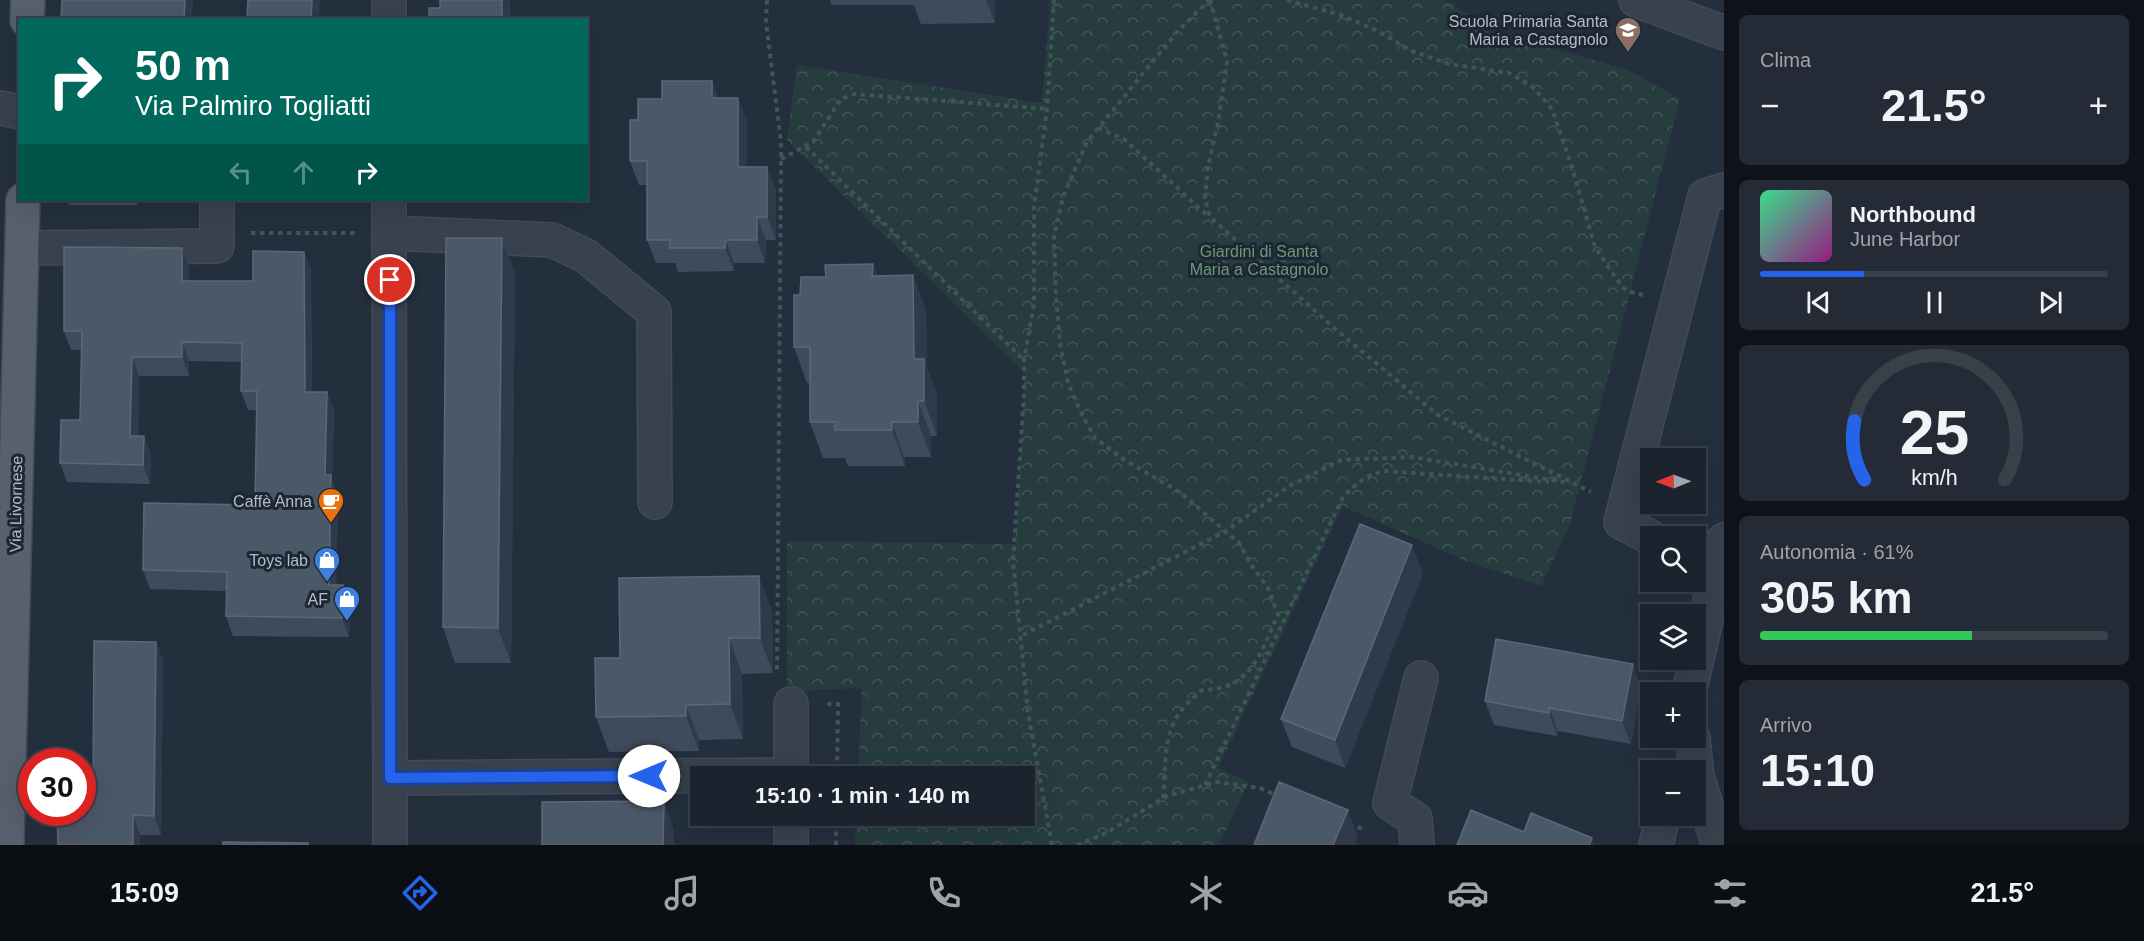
<!DOCTYPE html>
<html lang="it">
<meta charset="utf-8">
<style>
body{margin:0;font-family:Helvetica,sans-serif;background:#242b36;color:#f1f3f6;height:100vh;display:flex;flex-direction:column;font-size:22px;white-space:nowrap}
*{box-sizing:border-box;margin:0}
p{font-size:20px;color:#a0a4aa}
.icon{flex:none;width:33px;height:33px;fill:none;stroke:currentColor;stroke-width:2;stroke-linecap:round;stroke-linejoin:round}
.map{position:relative;flex:1;overflow:hidden}
.sheet{display:flex;flex-direction:column;gap:15px;padding:15px;background:#0f1319;width:420px}
.sheet>*{flex:none}
.hud{position:absolute;left:18px;top:18px;width:570px;height:183px;border-radius:0px;box-shadow:0 6px 24px #0002,0 0 0 2px #39404a;background:#00695c;color:#fff;overflow:hidden}
.needle{width:39px;rotate:269deg}
.fabs{position:absolute;left:1640px;top:448px;display:grid;gap:12px}
.fabs a{display:grid;place-items:center;width:66px;height:66px;border-radius:0px;background:#1b232e;box-shadow:0 6px 24px #0002,0 0 0 2px #39404a;font-size:30px}
.speed{position:absolute;left:18px;top:748px;display:flex;gap:12px;font-size:30px;font-weight:700;text-align:center}
.speed>*{display:grid;place-content:center;width:78px;height:78px;border-radius:50%;background:#1b232e;box-shadow:0 6px 24px #0002,0 0 0 2px #39404a;line-height:1}
.speed .limit{border:9px solid #d22;background:#fff;color:#111}
.pin{position:absolute;display:grid;place-items:center;width:51px;height:51px;color:#fff;margin:-26px;border:3px solid #fff;border-radius:50%;box-shadow:0 2px 6px #0007}
.me{position:absolute;width:66px;margin:-33px;rotate:270deg;stroke-linejoin:round;filter:drop-shadow(0 0 4px #0008)}
.turn{display:flex;align-items:center;gap:21px;height:126px;padding:0 18px;font-size:27px}
.turn .icon{width:78px;height:78px;stroke-width:2.5}
.turn b{display:block;font-size:42px;line-height:51px}
.lanes{display:flex;align-items:center;height:57px;padding:0 18px;background:#0003;justify-content:center;gap:30px;direction:ltr}
.lanes .off{opacity:.35}
.big{font-size:45px;font-weight:600;line-height:1.1}
.sheet .tile{flex:1;display:flex;flex-direction:column;justify-content:center;gap:9px;min-width:0;padding:0 21px;border-radius:9px;background:#242b36}
.sheet .dial{align-items:center;gap:0}
.dial svg{height:156px;overflow:visible;fill:none;stroke:#39404a;stroke-width:7;stroke-linecap:round;text-anchor:middle}
.dial text{fill:#f1f3f6;stroke:none}
.song{display:flex;align-items:center;gap:18px}
.cover{width:72px;height:72px;border-radius:9px;background:linear-gradient(135deg,hsl(150 70% 55%),hsl(310 70% 35%))}
.played{height:6px;border-radius:3px;background:linear-gradient(90deg,#2563eb 30%,#39404a 30%)}
.keys{display:flex;justify-content:space-around;direction:ltr}
.heat{display:flex;justify-content:space-between;align-items:center;font-size:33px;direction:ltr}
.charge{height:9px;border-radius:4px;background:linear-gradient(90deg,#34c759 61%,#39404a 0)}
.trip{position:absolute;left:690px;top:766px;width:345px;height:60px;border-radius:0px;background:#1b232e;box-shadow:0 6px 24px #0002,0 0 0 2px #39404a;font-weight:600;line-height:60px;text-align:center}
.tab-bar{display:flex;height:96px;justify-content:space-around;align-items:center;background:#0b0e12;color:#a0a4aa}
.tab-bar .icon{width:42px;height:42px}
.tab-bar .selected{color:#2563eb}
.tab-bar b{font-size:27px;color:#f1f3f6}
main{display:flex;flex:1;min-height:0}
.map>svg:first-child{display:block}
</style>
<main>
<div class="map">
<svg width="1724" height="845" viewBox="0 0 1724 845">
<defs>
<pattern id="park-crowns" width="20" height="18" patternUnits="userSpaceOnUse" patternTransform="scale(1.5)"><rect width="20" height="18" fill="#263c3f"/><path d="M2 6a3 3 0 1 1 6 0M12 15a3 3 0 1 1 6 0" fill="none" stroke="#435659"/></pattern>
</defs>
<rect width="100%" height="100%" fill="#242f3e"/>
<!-- park -->
<path fill="url(#park-crowns)" d="M1050 0H1442L1453 3 1487 31 1626 69 1680 99 1570 524 1541 586 1468 562 1343 506 1218 768 1249 782 1219 845H855L856 816H1024V777H858L862 688 787 691V541L1015 544 1025 373 787 140 797 65 1042 103Z"/>
<g fill="none" stroke-linecap="round" stroke-linejoin="round">
<!-- minor casing -->
<g stroke="#414a57" stroke-width="36">
<path id="minor" d="M389 0V20
M1636 0 1724 33
M0 108 20 112
M389 200 390 845
M390 233 552 240 586 256 654 312 655 502
M22 248 217 246V200
M1650 537 1621 522 1705 196 1724 190
M1689 693 1724 540
M1693 738 1697 777 1719 845
M791 777V704
M390 778 791 775
M791 845V816
M1417 845 1415 819 1390 803 1421 678
M1656 845 1663 816"/>
</g>
<!-- major casing -->
<g stroke="#414a57" stroke-width="36">
<path id="major" d="M27 20 28 0
M7 845 23 200"/>
</g>
<!-- path -->
<path stroke="#3f5557" stroke-width="4" stroke-dasharray="4.5 4.5" stroke-linecap="butt" d="M767 0 766 22 781 142V159L777 672
M1210 0 1227 61 1218 123 1208 166 1205 198 1210 217 1334 328 1438 415 1591 492
M1287 0 1341 15 1380 32 1409 50 1449 64 1509 73 1533 87 1552 109 1571 164 1595 247 1622 287 1630 292 1643 295
M1098 128 1124 139 1209 217
M806 147 1024 360
M781 159 813 142 841 99 855 94 1047 109
M251 233H355
M1023 635 1226 531 1291 485 1341 460 1412 457 1570 483
M827 704H838L837 777
M1205 785 1343 497C1358 482 1364 476 1384 471L1549 482
M1163 798C1165 778 1164 745 1172 727 1177 712 1191 700 1202 690 1252 689 1259 655 1278 615L1268 588 1252 566 1239 543 1181 493 1123 459 1095 438 1081 413 1068 383 1060 343 1056 297 1054 236 1063 197 1087 142 1176 33 1209 0
M1349 824 1365 830
M836 845V816
M1052 845 1028 713 1013 562 1024 393V360L1034 304V207L1047 109 1054 0
M1077 845 1106 833 1167 796 1217 782 1260 788 1278 796"/>
<!-- minor -->
<use href="#minor" stroke="#38414e" stroke-width="33"/>
<!-- major -->
<use href="#major" stroke="#56606e" stroke-width="33"/>
</g>
<!-- wall -->
<path fill="#3f4b5c" d="M830 0H995V23L921 24 914 5H832Z
M719 98 747 121 746 167H767L776 190V240H766L765 263H734V271L678 272 675 263H656L647 240V185H639L630 161Z
M67 200H137V205H69Z
M260 200H318V202L261 201Z
M502 238 515 274 511 663H455L443 627Z
M182 248 189 267V281H253L304 252 311 271 312 392H327L334 411 332 480 338 495 336 585 350 605 349 637 233 636 226 616 227 591 150 589 143 570 255 505 257 410H248L241 391 242 362 189 361V376H139L138 436 151 455 150 484 67 482 60 463 80 420 81 350H71L64 331Z
M873 264 877 276 913 275 926 311 927 367 937 395V436H931V457H904L905 466H848L845 458H823L810 422V383H807L794 347 800 295 826 277Z
M1423 573 1345 768 1292 747 1281 719Z
M772 611 773 673 742 674 743 739 699 740V751L609 752 596 717 620 658Z
M156 642 163 661 161 835H140L93 793Z
M1641 688 1631 744 1558 731 1557 736 1494 725 1485 701Z"/>
<!-- shaded-wall -->
<path fill="#2f3b4b" d="M185 0H193L192 20H184Z
M312 0H320L319 20H311Z
M502 0H510L511 20H502Z
M986 0H995V23Z
M712 81 721 104 712 98Z
M738 98 747 121 746 190 738 167Z
M767 167 776 190V240L767 217Z
M757 217 766 240 765 263 757 240Z
M502 238 515 274 511 663 498 628Z
M726 240 734 263V271L725 248Z
M182 248 189 267V300L182 281Z
M304 252 311 271 312 411 305 392Z
M873 264 885 299 872 276Z
M913 275 926 311 927 367 937 395V436L924 401 914 359Z
M182 342 189 361V376L182 357Z
M132 357 139 376 137 455 130 436Z
M327 392 334 411 332 480 338 495 336 604 329 585 325 475Z
M918 401 931 436V457L918 422Z
M892 422 904 457 905 466 892 430Z
M144 436 151 455 150 484 143 465Z
M1412 545 1423 573 1345 768 1335 740Z
M759 576 772 611 773 673 760 638Z
M343 585 350 605 349 637 342 618Z
M729 638 742 674 743 739 730 704Z
M156 642 163 661 161 835 154 816Z
M1633 664 1641 688 1631 744 1622 721Z
M686 705 699 740V751L686 716Z
M1549 708 1558 731 1557 736 1549 713Z
M664 801 674 830V845H663Z
M1348 810 1358 838 1355 845H1333Z
M133 815 140 835V845H133Z
M1592 838 1594 845H1589Z"/>
<!-- building -->
<path fill="#4b5868" stroke="#5c6777" stroke-width="1.5" d="M62 0H185L184 20H61Z
M248 0H312L311 20H247Z
M440 0H502V20H429V8H440Z
M662 81H712V98H738V167H767V217H757V240H726L725 248H670V240H647V161H630V120H638V99H662Z
M446 238H502L498 628 443 627Z
M64 247 182 248V281H253V251L304 252 305 392H327L325 475H331L329 585H343L342 618 226 616 227 572 143 570 144 503 255 505 257 391H241L242 343 182 342V357H132L130 436H144L143 465 60 463 61 420H80L82 331H64Z
M873 264 872 276 913 275 914 359H924V401H918V422H892V430H835V422H810V347H794V295H800L801 277H826L825 265Z
M1360 524 1412 545 1335 740 1281 719Z
M759 576 760 638H729L730 704 686 705V716L596 717 595 658H620L619 578Z
M1496 639 1633 664 1622 721 1549 708V713L1485 701Z
M94 641 156 642 154 816 133 815V845H58L57 813H82V793H93Z
M1279 782 1348 810 1333 845H1254Z
M664 801 663 845H542V802Z
M1471 810 1524 832 1531 813 1592 838 1589 845H1457Z
M223 842 308 843V845H223Z"/>
<g fill="none" stroke-linecap="round" stroke-linejoin="round">
<!-- route casing -->
<g stroke="#184099" stroke-width="15">
<path id="route" d="M390 280V778L649 776"/>
</g>
<!-- route -->
<use href="#route" stroke="#2563eb" stroke-width="10"/>
</g>
<!-- icons -->
<defs>
<g id="school-pin" transform="scale(1.35)"><path d="M0 17L-7.5 6A9.5 9.5 0 1 1 7.5 6Z" fill="#8d6e63" stroke="#1d2633"/><path d="M0-5L7-2L0 1L-7-2ZM-4 1L0 2.5L4 1V4Q0 6-4 4Z" fill="#fff"/></g>
<g id="cafe-pin" transform="scale(1.35)"><path d="M0 17L-7.5 6A9.5 9.5 0 1 1 7.5 6Z" fill="#e8710a" stroke="#1d2633"/><path d="M-5.5-4.5H6V0H3Q3 3.5 0 3.5H-2.5Q-5.5 3.5-5.5 0ZM3-3.2v2h1.7v-2ZM-6 4.5H4V6H-6Z" fill="#fff"/></g>
<g id="shop-pin" transform="scale(1.35)"><path d="M0 17L-7.5 6A9.5 9.5 0 1 1 7.5 6Z" fill="#3f7fe0" stroke="#1d2633"/><path d="M-5-2.5h2.3a2.7 3.5 0 0 1 5.4 0H5L5.5 6h-11ZM-1.5-2.5h3a1.5 2.3 0 0 0-3 0Z" fill="#fff"/></g>
</defs>
<g fill-rule="evenodd">
<use href="#school-pin" x="1628" y="30"/>
<use href="#cafe-pin" x="331" y="501"/>
<use href="#shop-pin" x="327" y="560"/>
<use href="#shop-pin" x="347" y="599"/>
</g>
<g text-anchor="middle" dominant-baseline="central" stroke-width="6" stroke-linejoin="round" paint-order="stroke">
<!-- poi labels -->
<g font-size="16" fill="#b4bcc9" stroke="#1d2633" text-anchor="end">
<text x="1608" y="21">Scuola Primaria Santa<tspan x="1608" dy="18">Maria a Castagnolo</tspan></text>
<text x="312" y="501">Caffè Anna</text>
<text x="308" y="560">Toys lab</text>
<text x="328" y="599">AF</text>
</g>
<!-- park labels -->
<g font-size="16" fill="#6b9a76" stroke="#1d2633">
<text x="1259" y="251">Giardini di Santa<tspan x="1259" dy="18">Maria a Castagnolo</tspan></text>
</g>
<!-- street labels -->
<g font-size="16" fill="#b4bcc9" stroke="#1d2633">
<text transform="translate(16 504) rotate(-89)">Via Livornese</text>
</g>
</g>
</svg>
<div class="fabs">
<a><svg class="needle" viewBox="-14 -14 28 28"><path d="M0-13l5 13h-10z" fill="#e53935"/><path d="M0 13l5-13h-10z" fill="#a0a4aa"/></svg></a>
<a><svg class="icon" aria-label="search" viewBox="0 0 24 24"><circle cx="10" cy="10" r="6"/><path d="M15 15l6 6"/></svg></a>
<a><svg class="icon" aria-label="layers" viewBox="0 0 24 24"><path d="M12 4l9 5-9 5-9-5zM3 14l9 5 9-5"/></svg></a>
<a>+</a>
<a>−</a>
</div>
<div class="speed"><div class="limit">30</div></div>
<div class="pin" style="left:390px;top:280px;background:#d93025"><svg class="icon" aria-label="arrive" viewBox="0 0 24 24"><path d="M6 21V4h12l-3 4 3 4H6"/></svg></div>
<svg class="me" style="left:649px;top:776px" viewBox="-20 -20 40 40"><circle r="19" fill="#fff"/><path d="M0-13L10 11 0 6-10 11z" fill="#2563eb"/></svg>
<div class="trip">15:10 · 1 min · 140 m</div>
<div class="hud">
<div class="turn"><svg class="icon" aria-label="right" viewBox="0 0 24 24"><path d="M7 20v-9h11M14 6l5 5-5 5"/></svg><div><b>50 m</b>Via Palmiro Togliatti</div></div>
<div class="lanes"><svg class="icon off" aria-label="left" viewBox="0 0 24 24"><path d="M17 20v-9H6M10 6l-5 5 5 5"/></svg><svg class="icon off" aria-label="ahead" viewBox="0 0 24 24"><path d="M12 20V5M6 11l6-6 6 6"/></svg><svg class="icon" aria-label="right" viewBox="0 0 24 24"><path d="M7 20v-9h11M14 6l5 5-5 5"/></svg></div>
</div>
</div>
<section class="sheet">
<div class="tile"><p>Clima</p>
<div class="heat"><a>−</a><b class="big">21.5°</b><a>+</a></div>
</div>
<div class="tile">
<div class="song"><i class="cover"></i><div><b>Northbound</b><p>June Harbor</p></div></div>
<div class="played"></div>
<div class="keys"><svg class="icon" aria-label="previous" viewBox="0 0 24 24"><path d="M18 5L8 12l10 7zM5 5v14"/></svg><svg class="icon" aria-label="pause" viewBox="0 0 24 24"><path d="M8 5v14M16 5v14"/></svg><svg class="icon" aria-label="next" viewBox="0 0 24 24"><path d="M6 5l10 7-10 7zM19 5v14"/></svg></div>
</div>
<div class="tile dial"><svg viewBox="0 0 100 80">
<path d="M14 69A42 42 0 1 1 86 69"/>
<path d="M14 69A42 42 0 0 1 9 39" stroke="#2563eb"/>
<text x="50" y="56" font-size="32" font-weight="700">25</text>
<text x="50" y="72" font-size="11">km/h</text>
</svg></div>
<div class="tile"><p>Autonomia · 61%</p><b class="big">305 km</b><div class="charge"></div></div>
<div class="tile"><p>Arrivo</p><b class="big">15:10</b></div>
</section>
</main>
<nav class="tab-bar">
<b>15:09</b>
<svg class="icon selected" aria-label="directions" viewBox="0 0 24 24"><path d="M12 3l9 9-9 9-9-9zM9 14v-3h6M13 9l2 2-2 2"/></svg>
<svg class="icon" aria-label="music" viewBox="0 0 24 24"><path d="M9 18V5l10-2v13"/><circle cx="6" cy="18" r="3"/><circle cx="16" cy="16" r="3"/></svg>
<svg class="icon" aria-label="phone" viewBox="0 0 24 24"><path d="M5 4h4l2 5-3 2q2 4 5 5l2-3 5 2v4C11 20 4 13 5 4z"/></svg>
<svg class="icon" aria-label="climate" viewBox="0 0 24 24"><path d="M12 3v18M4 7l16 10M4 17L20 7"/></svg>
<svg class="icon" aria-label="car" viewBox="0 0 24 24"><path d="M5 17H2v-5l4-1 3-4h7l3 4 3 1v5h-3M9 17h6M6 11h13"/><circle cx="7" cy="17" r="2"/><circle cx="17" cy="17" r="2"/></svg>
<svg class="icon" aria-label="filters" viewBox="0 0 24 24"><path d="M4 7h16M4 17h16"/><circle cx="9" cy="7" r="2"/><circle cx="15" cy="17" r="2"/></svg>
<b>21.5°</b>
</nav>
